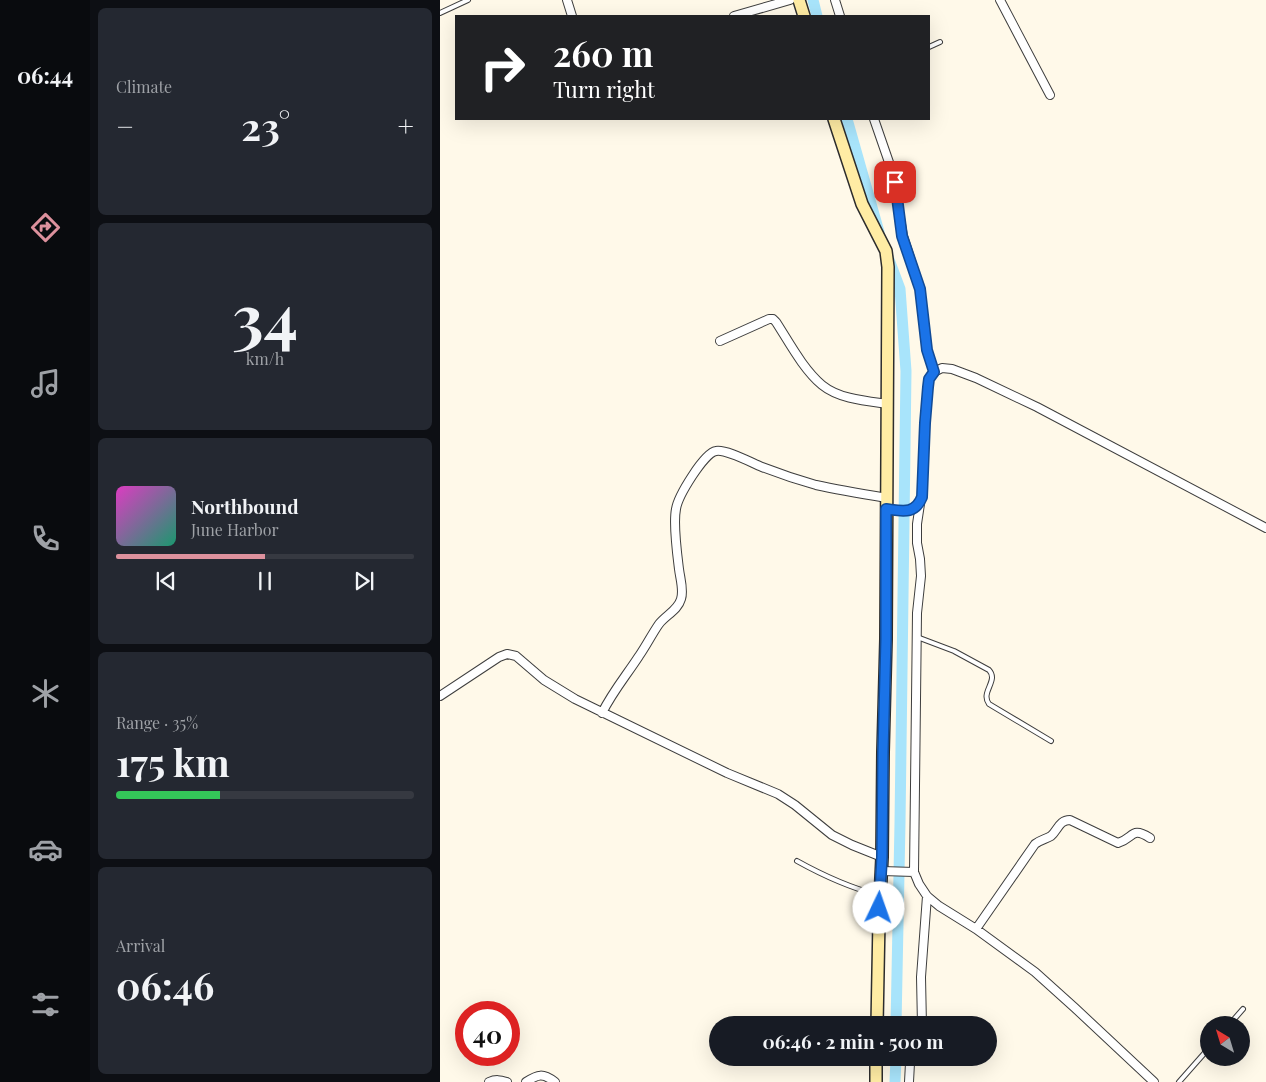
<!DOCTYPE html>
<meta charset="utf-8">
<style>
body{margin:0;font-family:"Playfair Display",serif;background:#242831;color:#f1f3f6;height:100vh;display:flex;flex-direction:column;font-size:19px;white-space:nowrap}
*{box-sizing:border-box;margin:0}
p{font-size:16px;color:#9ea1a6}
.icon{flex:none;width:28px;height:28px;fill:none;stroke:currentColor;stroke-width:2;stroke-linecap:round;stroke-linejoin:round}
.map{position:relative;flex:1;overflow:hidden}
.details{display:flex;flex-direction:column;gap:8px;padding:8px;background:#0d0f14;width:350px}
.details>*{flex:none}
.hud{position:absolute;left:15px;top:15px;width:475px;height:105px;border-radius:0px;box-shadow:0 5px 20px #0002;background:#202124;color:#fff;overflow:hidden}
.needle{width:32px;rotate:322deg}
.fabs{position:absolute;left:760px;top:1016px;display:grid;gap:10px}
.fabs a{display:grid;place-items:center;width:50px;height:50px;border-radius:50%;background:#171b24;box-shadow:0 5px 20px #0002;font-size:25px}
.speed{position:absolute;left:15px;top:1001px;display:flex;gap:10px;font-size:25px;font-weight:700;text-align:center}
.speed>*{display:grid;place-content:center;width:65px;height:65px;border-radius:50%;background:#171b24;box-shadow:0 5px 20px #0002;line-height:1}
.speed .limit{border:8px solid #d22;background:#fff;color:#111}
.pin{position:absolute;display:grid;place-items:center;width:42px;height:42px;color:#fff;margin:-21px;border-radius:10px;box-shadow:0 2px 8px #0006}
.me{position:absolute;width:55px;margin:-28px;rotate:3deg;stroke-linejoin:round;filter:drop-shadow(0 0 4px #0008)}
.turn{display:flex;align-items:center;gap:18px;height:105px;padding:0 15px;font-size:22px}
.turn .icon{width:65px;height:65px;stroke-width:2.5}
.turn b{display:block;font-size:35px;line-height:42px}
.big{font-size:38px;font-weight:700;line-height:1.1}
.details .tile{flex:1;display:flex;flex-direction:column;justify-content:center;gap:8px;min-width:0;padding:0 18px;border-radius:8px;background:#242831}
.details .dial{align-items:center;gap:0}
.dial b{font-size:65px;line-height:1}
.song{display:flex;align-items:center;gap:15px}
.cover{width:60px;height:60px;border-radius:8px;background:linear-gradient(135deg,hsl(310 70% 55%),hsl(160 70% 35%))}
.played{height:5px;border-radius:2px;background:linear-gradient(90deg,#dd919d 50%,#363941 50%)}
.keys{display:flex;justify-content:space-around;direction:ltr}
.heat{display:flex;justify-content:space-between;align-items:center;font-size:28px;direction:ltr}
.charge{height:8px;border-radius:4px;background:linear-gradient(90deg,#34c759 35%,#363941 0)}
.trip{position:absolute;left:269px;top:1016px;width:288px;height:50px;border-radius:25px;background:#171b24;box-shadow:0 5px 20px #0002;font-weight:700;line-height:50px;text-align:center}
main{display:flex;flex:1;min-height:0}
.tab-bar{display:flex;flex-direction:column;width:90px;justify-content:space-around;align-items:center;background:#090b0e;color:#9ea1a6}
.tab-bar .icon{width:35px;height:35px}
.tab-bar .current{color:#dd919d}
.tab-bar b{font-size:22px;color:#f1f3f6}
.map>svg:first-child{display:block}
</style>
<main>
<nav class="tab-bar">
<b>06:44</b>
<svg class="icon current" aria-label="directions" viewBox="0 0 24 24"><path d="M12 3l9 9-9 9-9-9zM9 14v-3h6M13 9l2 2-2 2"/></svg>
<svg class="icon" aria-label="music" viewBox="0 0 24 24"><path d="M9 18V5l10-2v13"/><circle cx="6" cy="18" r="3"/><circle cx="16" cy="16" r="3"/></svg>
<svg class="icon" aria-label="phone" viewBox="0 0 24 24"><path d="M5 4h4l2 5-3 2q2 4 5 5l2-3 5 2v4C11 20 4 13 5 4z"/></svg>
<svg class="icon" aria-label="climate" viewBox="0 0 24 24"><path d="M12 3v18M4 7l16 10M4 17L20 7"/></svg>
<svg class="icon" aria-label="car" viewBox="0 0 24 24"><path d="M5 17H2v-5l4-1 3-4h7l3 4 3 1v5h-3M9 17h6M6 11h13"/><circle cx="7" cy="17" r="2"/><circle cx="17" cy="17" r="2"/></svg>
<svg class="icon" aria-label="filters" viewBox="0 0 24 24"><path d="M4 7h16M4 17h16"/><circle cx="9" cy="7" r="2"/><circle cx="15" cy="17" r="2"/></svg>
</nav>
<section class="details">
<div class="tile"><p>Climate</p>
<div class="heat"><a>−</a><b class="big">23°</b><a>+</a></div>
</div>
<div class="tile dial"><b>34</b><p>km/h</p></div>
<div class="tile">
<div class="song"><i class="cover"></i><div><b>Northbound</b><p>June Harbor</p></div></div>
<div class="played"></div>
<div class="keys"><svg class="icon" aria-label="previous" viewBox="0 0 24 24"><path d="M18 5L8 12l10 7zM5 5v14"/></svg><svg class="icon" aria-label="pause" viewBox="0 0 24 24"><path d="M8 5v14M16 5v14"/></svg><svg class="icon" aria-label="next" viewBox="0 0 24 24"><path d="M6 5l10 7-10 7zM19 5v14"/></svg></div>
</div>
<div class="tile"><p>Range · 35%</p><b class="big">175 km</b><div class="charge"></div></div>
<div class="tile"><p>Arrival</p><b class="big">06:46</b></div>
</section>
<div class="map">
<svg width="826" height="1082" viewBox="0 0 826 1082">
<rect width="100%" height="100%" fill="#fff9e9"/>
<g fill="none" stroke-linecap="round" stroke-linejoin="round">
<!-- canal -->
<path stroke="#a8e4fb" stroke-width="11" d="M373 0 377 16
M407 119 439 232
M448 257 460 289 466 371 460 823 456 1025
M455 1082 456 1058"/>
<!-- lane casing -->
<g stroke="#3e3e3e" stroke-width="6">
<path id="lane" d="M0 13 28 0
M489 47 500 42
M477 637 514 651 549 670C559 681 540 692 549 704L611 741
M357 861C384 876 408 887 438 895
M789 1025 803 1009
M739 1082 769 1048"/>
</g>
<!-- street casing -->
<g stroke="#3e3e3e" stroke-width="10">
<path id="street" d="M127 0 132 16
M395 0 400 16
M560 0 610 95
M294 16 350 0
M434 119 452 171 463 236 480 289 487 350 494 372
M280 341 329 319H333L336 322C349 342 363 369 382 385 399 399 426 401 448 404
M480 504 477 524V543L480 559 481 576 477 613 474 872 479 884 487 896 499 906 536 929 595 972 635 1008 714 1082
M447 509C462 511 475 515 482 497L485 423 489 379 494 372 502 368 512 369 536 378 597 407 826 528
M0 696 59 657 67 654 76 656 104 680 135 699 287 773 338 794 355 805 392 835 412 845 442 857
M162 713C173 691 186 676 199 656 206 646 212 634 219 624 226 615 238 610 241 599 244 590 240 578 239 569 237 553 233 524 236 509 238 496 264 453 276 451 286 449 312 463 322 467 340 474 358 480 376 485 399 490 423 494 447 498
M442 871 474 872
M536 929 595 844C600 840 606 839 611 836 618 830 619 820 630 820L678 843C694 838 691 826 710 838
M482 1025 481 977 487 896
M49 1082C56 1079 60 1080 67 1082
M86 1082C98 1074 103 1073 115 1082
M469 1082 470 1063 474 1058"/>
</g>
<!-- secondary casing -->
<g stroke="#2d2d2d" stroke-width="14">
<path id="secondary" d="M359 0 364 16
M394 119 422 204 446 251 448 267 446 639 443 752 442 857 439 920 437 1025
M436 1082V1058"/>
</g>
<!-- lane -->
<use href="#lane" stroke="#fff" stroke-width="4"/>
<!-- street -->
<use href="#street" stroke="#fff" stroke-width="8"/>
<!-- secondary -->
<use href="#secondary" stroke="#ffeca4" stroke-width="11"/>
</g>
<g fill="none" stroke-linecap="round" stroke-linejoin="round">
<!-- route casing -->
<g stroke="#114b97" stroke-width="12">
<path id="route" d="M439 908 442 857 443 752 446 639V509C462 511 475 515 482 497L485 423 488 387 489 379 494 372 487 350 480 289 462 236 455 182"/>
</g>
<!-- route -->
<use href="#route" stroke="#1a73e8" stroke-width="9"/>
</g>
</svg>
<div class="fabs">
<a><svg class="needle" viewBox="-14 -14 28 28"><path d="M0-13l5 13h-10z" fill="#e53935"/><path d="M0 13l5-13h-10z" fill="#9ea1a6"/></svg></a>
</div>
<div class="speed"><div class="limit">40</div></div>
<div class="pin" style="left:455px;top:182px;background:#d93025"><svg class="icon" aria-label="arrive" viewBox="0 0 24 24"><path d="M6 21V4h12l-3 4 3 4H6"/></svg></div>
<svg class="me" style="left:439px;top:908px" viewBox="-20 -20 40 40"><circle r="19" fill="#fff"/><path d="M0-13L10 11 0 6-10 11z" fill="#1a73e8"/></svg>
<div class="trip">06:46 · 2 min · 500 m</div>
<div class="hud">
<div class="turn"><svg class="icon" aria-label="right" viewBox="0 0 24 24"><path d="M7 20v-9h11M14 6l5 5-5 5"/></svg><div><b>260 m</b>Turn right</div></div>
</div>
</div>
</main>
